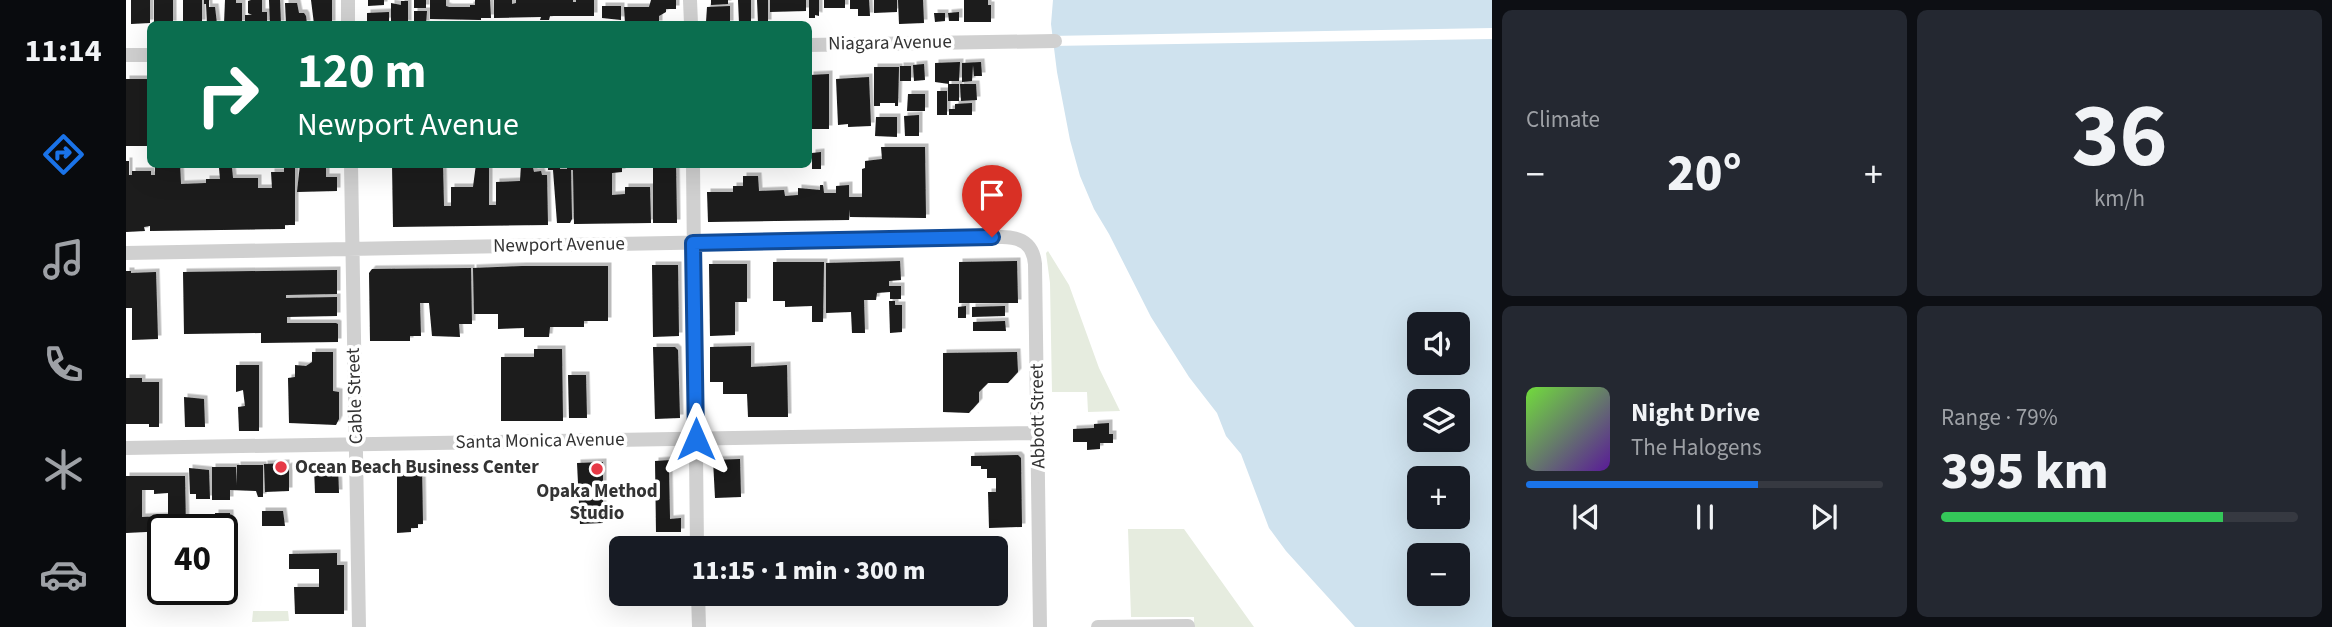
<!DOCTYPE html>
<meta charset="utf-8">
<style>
body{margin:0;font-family:"Source Sans 3",sans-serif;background:#242831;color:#f1f3f6;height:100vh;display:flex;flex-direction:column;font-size:26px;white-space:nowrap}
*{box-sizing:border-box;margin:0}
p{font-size:23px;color:#9ea1a6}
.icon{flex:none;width:38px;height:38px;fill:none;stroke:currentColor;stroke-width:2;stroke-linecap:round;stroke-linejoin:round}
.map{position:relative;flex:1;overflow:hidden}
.side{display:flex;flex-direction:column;gap:10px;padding:10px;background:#0d0f14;width:840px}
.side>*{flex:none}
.banner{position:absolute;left:21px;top:21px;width:665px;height:147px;border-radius:10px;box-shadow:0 7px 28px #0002;background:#0b6e4f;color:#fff;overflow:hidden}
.fabs{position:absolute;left:1281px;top:312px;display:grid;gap:14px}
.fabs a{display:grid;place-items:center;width:63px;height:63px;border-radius:10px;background:#171b24;box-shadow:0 7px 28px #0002;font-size:35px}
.speed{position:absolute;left:21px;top:514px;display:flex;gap:14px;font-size:35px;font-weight:700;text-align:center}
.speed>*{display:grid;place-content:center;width:91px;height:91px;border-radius:50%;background:#171b24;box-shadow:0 7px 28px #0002;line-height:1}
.speed .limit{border:4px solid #111;border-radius:10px;background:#fff;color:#111}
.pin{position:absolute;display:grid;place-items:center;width:60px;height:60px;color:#fff;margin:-72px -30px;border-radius:50% 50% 50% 0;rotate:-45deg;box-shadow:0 0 7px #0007}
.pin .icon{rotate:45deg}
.me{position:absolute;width:77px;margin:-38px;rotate:0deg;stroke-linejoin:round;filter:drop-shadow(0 0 5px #0008)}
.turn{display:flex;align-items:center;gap:24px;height:147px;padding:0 35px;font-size:32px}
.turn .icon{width:91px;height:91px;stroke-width:2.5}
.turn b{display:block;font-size:49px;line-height:60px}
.big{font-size:52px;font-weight:800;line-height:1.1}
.side .card{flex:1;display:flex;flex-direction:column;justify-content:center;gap:10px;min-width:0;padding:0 24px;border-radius:10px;background:#242831}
.side .dial{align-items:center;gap:0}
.dial b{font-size:91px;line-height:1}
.song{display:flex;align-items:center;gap:21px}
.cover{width:84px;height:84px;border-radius:10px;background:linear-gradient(135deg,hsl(100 70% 55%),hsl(270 70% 35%))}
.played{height:7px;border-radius:4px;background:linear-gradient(90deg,#1a73e8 65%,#363941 65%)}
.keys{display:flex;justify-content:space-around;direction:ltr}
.heat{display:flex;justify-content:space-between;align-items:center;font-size:38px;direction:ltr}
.charge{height:10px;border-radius:5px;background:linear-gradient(90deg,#34c759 79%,#363941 0)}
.side .tiles{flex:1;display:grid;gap:10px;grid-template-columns:repeat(2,1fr)}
.trip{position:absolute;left:483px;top:536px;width:399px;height:70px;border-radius:10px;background:#171b24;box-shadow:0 7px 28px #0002;font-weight:800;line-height:70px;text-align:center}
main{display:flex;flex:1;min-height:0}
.tab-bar{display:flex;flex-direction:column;width:126px;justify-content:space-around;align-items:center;background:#090b0e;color:#9ea1a6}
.tab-bar .icon{width:49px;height:49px}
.tab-bar .current{color:#1a73e8}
.tab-bar b{font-size:32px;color:#f1f3f6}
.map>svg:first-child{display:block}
</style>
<main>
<nav class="tab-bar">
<b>11:14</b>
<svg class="icon current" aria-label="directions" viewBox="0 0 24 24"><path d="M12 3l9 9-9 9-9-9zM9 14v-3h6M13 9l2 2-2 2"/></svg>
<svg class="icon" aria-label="music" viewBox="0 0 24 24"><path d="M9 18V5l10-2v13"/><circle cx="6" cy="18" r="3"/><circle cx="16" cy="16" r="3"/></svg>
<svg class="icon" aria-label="phone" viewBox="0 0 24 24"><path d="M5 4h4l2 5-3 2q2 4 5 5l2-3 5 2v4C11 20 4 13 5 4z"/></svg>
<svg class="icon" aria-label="climate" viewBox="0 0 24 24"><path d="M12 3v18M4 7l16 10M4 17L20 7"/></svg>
<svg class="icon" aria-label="car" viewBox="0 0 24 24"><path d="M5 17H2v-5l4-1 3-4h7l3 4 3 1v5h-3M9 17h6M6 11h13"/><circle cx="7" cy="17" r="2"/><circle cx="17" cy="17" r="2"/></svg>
</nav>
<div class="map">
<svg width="1366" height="627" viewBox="0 0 1366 627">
<defs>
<filter id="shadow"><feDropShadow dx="3.5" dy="-3.5" stdDeviation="0" flood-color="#0004"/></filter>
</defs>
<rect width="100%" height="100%" fill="#fff"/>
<!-- green -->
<path fill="#e6ecdf" d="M922 251 943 285 973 368 994 411 962 412 961 392H926L924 283 920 253Z
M1002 529H1058L1128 627H1068V617H1005Z
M127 611H162L163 621 126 622Z"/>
<!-- water -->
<path fill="#cfe2ee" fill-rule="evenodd" d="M927 0H1366V627H1229L1160 551 1143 528 1115 454 1100 436 1091 413 1063 377 1025 317 983 234 968 209 954 176 944 140 931 72 925 24ZM1293 324H1332V362H1293ZM1293 401H1332V439H1293ZM1293 478H1332V516H1293ZM1293 555H1332V593H1293Z"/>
<!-- pier -->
<path fill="#fff" d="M1366 28V39L924 46 923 36Z"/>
<!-- building -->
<path fill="#1a1a1a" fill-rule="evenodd" filter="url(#shadow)" d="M5 0H24V23L5 24Z
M28 0H47V24H28Z
M57 0H76V23L57 24Z
M78 0H83V7H89L91 24H81L80 4H78Z
M99 0H110V3H116V24H98Z
M125 0H136V12H141V24H119V15H126L122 13V1Z
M143 0H154L155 24H144Z
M185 0H206V24H188Z
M242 0H258V5L242 6Z
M288 0H300V8H288Z
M304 0H320V6L323 7H344V5H349V0H364L365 18H355V20L304 19Z
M368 0H386V4L390 3V0H447V2H450V0H468V16H424L423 20H414L415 17 368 18Z
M525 0H550V9H540V12L533 16V24H499L498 7H523Z
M585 0H602V4L585 5Z
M612 0H625V22L613 23Z
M631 0H642V23H632Z
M644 0H680V11L644 12Z
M683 0H693V16L689 15V18H683Z
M698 0H719V8H698Z
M724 0H743L744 16H732V9H724Z
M748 0H771V12L748 13Z
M772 0H797L798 23 773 24Z
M838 0H862V5H865V22H838Z
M275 1H282V24L265 22V3L275 5Z
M159 3H171L173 13H178L180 16 181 24H160Z
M476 6H495V20L476 18Z
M604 6V24H582L580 22 581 7Z
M288 11H301L300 24H288Z
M263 12V21L241 24V13Z
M833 12V21H823L822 13Z
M808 13H819V21L809 22Z
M834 62 833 81H823V84L809 82V63Z
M855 62 856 76H848L847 65 846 81 836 82V63Z
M798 64 799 80 788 81 787 65Z
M774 66H785V81H774Z
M748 67H773L772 106H769V103H754V106H748Z
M703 74V129H686L684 75Z
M743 77 745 126 722 127V124L712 125 710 79Z
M0 79H24V146H0Z
M822 84H833V101H822Z
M834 84H850L851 100 835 101Z
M811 91H821V115H811Z
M782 94H799V111H781Z
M846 103V115H823V109H829V104Z
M793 115V136H779L778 116Z
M750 117H771V137L749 136Z
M755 147H799L800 218 724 217V209L723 220 582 222 581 192H607V186H617V176H632L633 191 658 190 659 196 672 195V188L694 190V185H697L698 193H710V186L723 185V197H736V169L739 168V161L756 159Z
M695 152V169H686V153Z
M0 161H3V175H6V171H25V175H29V164H54L55 184 80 183V179H94L93 168H106L107 178H132V188H146L145 172H158V165H169V225H159V229L24 231V226L18 227 19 231 0 232Z
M174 164H200V177H211V191L171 192Z
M266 164 317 166 318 206H325V187H347L350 164H363V205H370V182L394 181 395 164H406L408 172 415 171 416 175H421L422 225 267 227Z
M422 164H434V169H441V165L496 164V172L486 173V195L499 194V187H524L525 223 448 224 447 170H445L446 219 444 223H431L427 170H422Z
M527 164H550L551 223H527Z
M774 261 775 280 763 281V286H775V299H764V292L751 293 750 300H738L739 333H726L725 312 700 313V263Z
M891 261 892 303H833V262Z
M647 262H698L697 322H686V306L659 307V301H647Z
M583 264H621V302H609V335L584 336Z
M526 265H552L553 336 527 337Z
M397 266H482V321H458V327H424L423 337H398V328L372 329V314H348L347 268Z
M345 268 346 324H333L334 337 306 336 303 303H294L295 336H284V341H244L243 273 246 269Z
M211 270V294L160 295V298L211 297V316L161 317V323H210L212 324V342L135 343V333L58 334 57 272Z
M0 271H5V273L30 272 32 339 6 340V308H0Z
M763 301H769V305H776V332L764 333Z
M840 306V318H832V307Z
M879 306V316L846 317V307Z
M879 321 880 331H847V322Z
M625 346V367L661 365 662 417H622L621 394H597V382H584V347Z
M527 347H549L552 350 554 418 529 419Z
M408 349H436L437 421H375V357H408Z
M186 352H207V391L213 392V419L210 425 163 423 162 378 169 377V365L180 366 186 362Z
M891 352 892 372 882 383H862L853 392V402L843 413 817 412V353Z
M110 365H133V431H113L112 407 119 406 117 390 110 392Z
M442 375H460L461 418H443Z
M0 378H16V382H33V427H23V424H0Z
M58 397 78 399 79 427H59Z
M983 423V434H987V443H974V449L961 450V442H947V429L968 428V424Z
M892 455 895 458 896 527 863 528 862 492H870V478H861V469H855V466H845V456Z
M614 459 615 497 589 498 587 460Z
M545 460V468H543L544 519 555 518V532H530L529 461Z
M477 462V523L454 524 451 463Z
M160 463V467L163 466V491L139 492 138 464Z
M111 465H137V497H132L130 491 104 490V500H86V467H110L111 485Z
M271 466H296L297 524H292V528H285V532L271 533Z
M188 467H212L213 493H189Z
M63 468 83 470 84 499H70V494H64Z
M0 476H59L60 530 0 533ZM16 490H28V494L42 493V516L16 517Z
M136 511H157L159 526H136Z
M89 513H104L105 536 96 537V530H89Z
M66 526H85V530H66Z
M211 553V565H218V614H169L168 587H193V569H163V554Z"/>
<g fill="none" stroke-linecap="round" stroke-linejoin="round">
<!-- minor -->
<path stroke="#d0d0d0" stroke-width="14" d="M222 0V24
M564 0 565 24
M682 45 929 41
M0 55H24
M225 164 233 627
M567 164 571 548
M0 253 876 237C896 237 907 244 909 264L914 627
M0 448 912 433
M572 593 573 627
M972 627 1062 626"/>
</g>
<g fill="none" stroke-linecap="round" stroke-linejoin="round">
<!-- route casing -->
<g stroke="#114b97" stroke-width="18">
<path id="route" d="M570 439 567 243 866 237"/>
</g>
<!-- route -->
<use href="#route" stroke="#1a73e8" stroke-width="12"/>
</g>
<!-- markers -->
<g fill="#e63946" stroke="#fff" stroke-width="2.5">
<circle cx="155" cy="467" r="7"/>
<circle cx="471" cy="469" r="7"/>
</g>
<g text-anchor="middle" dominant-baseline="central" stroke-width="7" stroke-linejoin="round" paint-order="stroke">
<!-- street labels -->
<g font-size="19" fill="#333" stroke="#fff">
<text transform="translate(764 43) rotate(-1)">Niagara Avenue</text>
<text transform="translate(433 245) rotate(-1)">Newport Avenue</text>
<text transform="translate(229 396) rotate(-92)">Cable Street</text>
<text transform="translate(912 416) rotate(-91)">Abbott Street</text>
<text transform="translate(414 441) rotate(-1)">Santa Monica Avenue</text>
</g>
<!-- poi labels -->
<g font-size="19" font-weight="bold" fill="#333" stroke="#fff" text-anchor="start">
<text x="169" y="467">Ocean Beach Business Center</text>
<text x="471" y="491" text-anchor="middle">Opaka Method<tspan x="471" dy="22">Studio</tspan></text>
</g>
</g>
</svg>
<div class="fabs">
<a><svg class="icon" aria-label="sound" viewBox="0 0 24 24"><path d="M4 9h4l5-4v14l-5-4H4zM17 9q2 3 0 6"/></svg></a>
<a><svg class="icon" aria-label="layers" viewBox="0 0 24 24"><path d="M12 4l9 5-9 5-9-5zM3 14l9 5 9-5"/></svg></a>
<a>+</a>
<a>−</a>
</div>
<div class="speed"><div class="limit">40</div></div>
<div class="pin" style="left:866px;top:237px;background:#d93025"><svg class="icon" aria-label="arrive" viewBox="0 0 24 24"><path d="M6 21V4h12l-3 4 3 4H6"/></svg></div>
<svg class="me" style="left:570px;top:439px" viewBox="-20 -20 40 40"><path d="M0-17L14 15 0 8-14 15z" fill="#1a73e8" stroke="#fff" stroke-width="4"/></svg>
<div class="trip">11:15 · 1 min · 300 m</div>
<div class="banner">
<div class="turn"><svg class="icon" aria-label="right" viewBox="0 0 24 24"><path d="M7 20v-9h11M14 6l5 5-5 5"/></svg><div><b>120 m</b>Newport Avenue</div></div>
</div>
</div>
<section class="side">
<div class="tiles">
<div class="card"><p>Climate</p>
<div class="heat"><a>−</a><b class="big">20°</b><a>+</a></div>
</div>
<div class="card dial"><b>36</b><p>km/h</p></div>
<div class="card">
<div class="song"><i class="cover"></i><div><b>Night Drive</b><p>The Halogens</p></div></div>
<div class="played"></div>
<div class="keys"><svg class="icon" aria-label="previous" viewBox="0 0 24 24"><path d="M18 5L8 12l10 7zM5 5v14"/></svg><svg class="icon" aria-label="pause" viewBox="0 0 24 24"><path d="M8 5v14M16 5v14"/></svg><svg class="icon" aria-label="next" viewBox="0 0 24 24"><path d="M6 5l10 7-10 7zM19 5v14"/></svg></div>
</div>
<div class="card"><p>Range · 79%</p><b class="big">395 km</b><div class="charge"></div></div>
</div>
</section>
</main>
